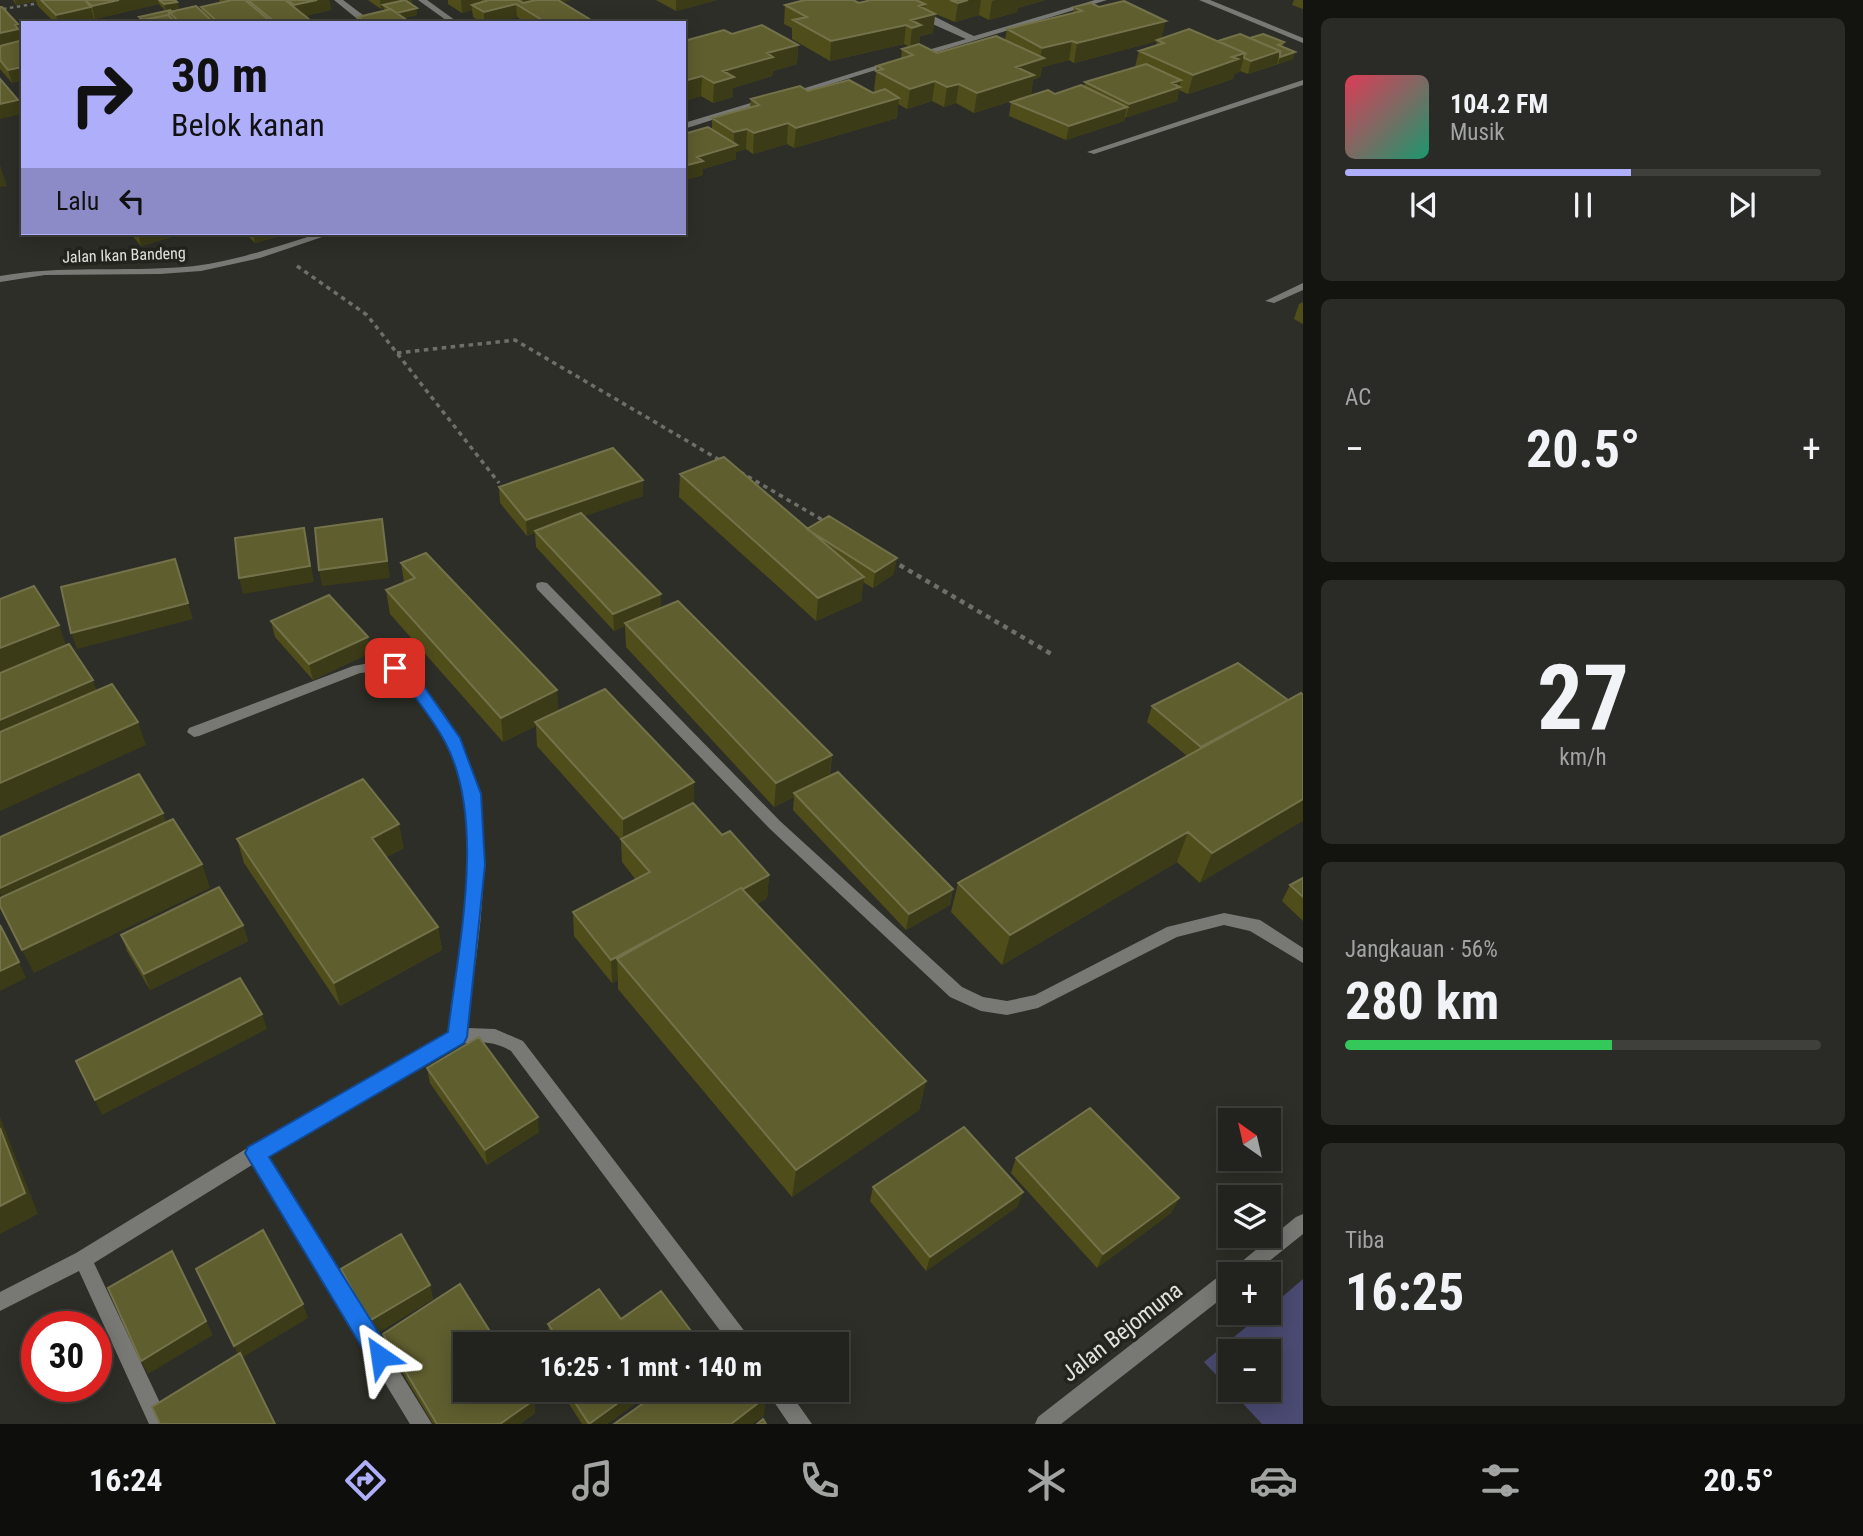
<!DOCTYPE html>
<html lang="id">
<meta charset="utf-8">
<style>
body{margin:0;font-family:"Roboto Condensed",sans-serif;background:#2a2a27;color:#f1f3f6;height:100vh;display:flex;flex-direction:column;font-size:26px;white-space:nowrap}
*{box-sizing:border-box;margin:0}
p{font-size:23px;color:#a2a4a4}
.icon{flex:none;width:38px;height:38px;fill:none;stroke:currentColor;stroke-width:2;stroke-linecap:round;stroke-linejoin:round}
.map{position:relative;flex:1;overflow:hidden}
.drawer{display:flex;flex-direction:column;gap:18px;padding:18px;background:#131310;width:560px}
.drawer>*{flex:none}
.banner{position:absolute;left:21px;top:21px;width:665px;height:214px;border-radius:0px;box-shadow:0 4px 18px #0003,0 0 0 2px #3f3f3c;background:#afaefa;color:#111;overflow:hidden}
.needle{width:46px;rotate:326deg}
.buttons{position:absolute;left:1218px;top:1108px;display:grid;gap:14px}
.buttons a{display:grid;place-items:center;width:63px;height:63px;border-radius:0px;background:#22221e;box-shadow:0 4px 18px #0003,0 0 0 2px #3f3f3c;font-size:35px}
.speed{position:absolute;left:21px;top:1311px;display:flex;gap:14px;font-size:35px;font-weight:700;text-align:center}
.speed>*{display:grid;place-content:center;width:91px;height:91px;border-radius:50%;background:#22221e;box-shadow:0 4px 18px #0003,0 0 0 2px #3f3f3c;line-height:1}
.speed .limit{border:10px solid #d22;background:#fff;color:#111}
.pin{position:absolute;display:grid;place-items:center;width:60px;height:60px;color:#fff;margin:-30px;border-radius:14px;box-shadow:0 4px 10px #0006}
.me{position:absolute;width:77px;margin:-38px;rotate:328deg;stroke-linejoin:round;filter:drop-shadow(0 0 5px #0008)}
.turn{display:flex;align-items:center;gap:24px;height:147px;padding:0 35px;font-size:32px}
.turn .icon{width:91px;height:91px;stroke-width:2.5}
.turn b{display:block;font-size:49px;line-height:60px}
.then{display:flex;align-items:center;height:66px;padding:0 35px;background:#0003;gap:14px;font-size:26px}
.big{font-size:52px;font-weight:700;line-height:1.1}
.drawer .card{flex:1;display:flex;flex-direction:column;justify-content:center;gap:10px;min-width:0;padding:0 24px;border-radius:10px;background:#2a2a27}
.drawer .dial{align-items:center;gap:0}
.dial b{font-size:91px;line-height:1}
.song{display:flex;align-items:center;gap:21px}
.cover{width:84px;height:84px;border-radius:10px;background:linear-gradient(135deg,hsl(350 70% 55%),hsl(160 70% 35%))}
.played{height:7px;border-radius:4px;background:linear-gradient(90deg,#afaefa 60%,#3f3f3c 60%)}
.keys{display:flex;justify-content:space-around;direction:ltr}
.heat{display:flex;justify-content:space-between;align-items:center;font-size:38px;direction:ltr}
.charge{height:10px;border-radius:5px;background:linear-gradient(90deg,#34c759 56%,#3f3f3c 0)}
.trip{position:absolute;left:453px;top:1332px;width:396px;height:70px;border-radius:0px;background:#22221e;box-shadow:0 4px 18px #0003,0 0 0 2px #3f3f3c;font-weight:700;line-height:70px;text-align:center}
.dock{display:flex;height:112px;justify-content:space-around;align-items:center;background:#0e0e0c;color:#a2a4a4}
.dock .icon{width:49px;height:49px}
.dock .active{color:#afaefa}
.dock b{font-size:32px;color:#f1f3f6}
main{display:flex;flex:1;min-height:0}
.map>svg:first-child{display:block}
</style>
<main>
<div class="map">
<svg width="1303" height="1424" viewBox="0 0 1303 1424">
<rect width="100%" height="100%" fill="#2e2e28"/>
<!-- green -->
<path fill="#4a4a72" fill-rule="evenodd" d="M1303 1279V1424H1262L1204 1362 1263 1313 1269 1312V1308ZM1230 1351H1269V1390H1230Z"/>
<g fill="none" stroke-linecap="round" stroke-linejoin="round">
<!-- path-far2 -->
<path stroke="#6f6f6a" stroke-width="2.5" stroke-dasharray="3.5 3.5" stroke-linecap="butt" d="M3 9 40 3"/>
<!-- path-far1 -->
<path stroke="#6f6f6a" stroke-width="3.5" stroke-dasharray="4.5 4.5" stroke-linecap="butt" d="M297 266 367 315 499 483
M397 353 515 340 723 462
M740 472 826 522"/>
<!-- path -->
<path stroke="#6f6f6a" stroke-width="4.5" stroke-dasharray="5 5" stroke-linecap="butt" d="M891 560 1053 655"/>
<!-- service -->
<path fill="#787875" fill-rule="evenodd" d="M334 0H343L367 18 382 23 361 22Z"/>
<!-- minor -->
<path fill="#787875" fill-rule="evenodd" d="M418 0H427L459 23H450Z
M879 0C911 0 945 23 974 36L1095 0H1107L917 58H914V54L966 39Z
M1199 0H1210L1303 38V43Z
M891 61 898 63 793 96 786 94Z
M1303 80V85L1094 154 1087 152Z
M764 99 771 101 684 129V123Z
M320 233H334L260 258 201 271 160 274 45 275 0 282V276C61 265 122 272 184 267 231 263 275 247 320 233Z
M1303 283V290L1274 303 1265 301Z
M542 582 547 583 780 821 962 987 983 997 1007 1001 1035 995 1167 927 1224 913 1260 920 1303 948V963L1250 931 1224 925 1177 937 1038 1008 1007 1015 981 1011 950 997 770 829 537 589 536 586 537 583Z
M381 661 411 669C428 693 449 716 461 744 501 833 478 935 467 1028L495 1029 523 1041 749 1337 752 1344H730L511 1051C494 1041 479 1041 460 1044L267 1156 432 1424H410L252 1165 94 1263 170 1424H149L79 1271 0 1311V1292L76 1253 249 1147 449 1033C461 939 488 832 446 742 435 718 416 697 401 676L381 671 360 673 199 736 194 737 187 732 189 728 353 666Z
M1303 1214V1234L1253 1274H1230V1292L1061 1424H1035L1038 1417 1223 1273 1230 1271 1296 1217Z
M766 1390H788L812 1424H789Z"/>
</g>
<!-- wall -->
<path fill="#4f4e1a" d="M13 0H175L177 2 179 8 166 11 159 4 95 19 94 18V20L84 23H55L38 6 36 1 16 5Z
M219 0H329L331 10 305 16 311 23 132 22 140 21 139 17 172 12H202L201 7 220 3Z
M368 0H412V2L409 3 417 8V15L404 18 411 23H359L358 17 384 11V9H381Z
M448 0H571L561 2 596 23H526L517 17 494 23H481L473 17 472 10 462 13 448 4Z
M656 0H717L676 11Z
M871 0H1045L1018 8 1017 12 989 20 979 15 955 22 924 9 935 14 933 33 920 36 919 44 937 53 1005 40 1007 29 1073 13 1074 7 1162 38 1218 41 1250 38 1284 42 1283 47 1295 52 1293 59 1248 74 1240 71 1234 74 1233 79 1188 94 1179 90 1177 101 1125 117 1124 121 1066 140 1009 116 1011 102 1055 94 1084 87 1085 82 1135 67 1139 51 1156 45 1157 41 1074 63 1069 60 1042 67 1040 77 1033 80 1031 95 974 113 956 103 944 107 932 101 907 109 898 104 897 118 794 148 787 144 753 154 746 149 736 152V159L703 169V175L684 180V134L712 129V118L750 107 751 99 808 91 873 93 876 92 874 90 877 66 901 58 902 49 910 47 904 44 830 61 792 39V28L784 24 785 5 859 3Z
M1294 0H1303V9L1292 5Z
M0 7 18 24 22 37 21 38V40L12 83 0 69Z
M732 34 798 45 797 64 773 71 772 76 733 88V97L713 103 701 96 684 101V41Z
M130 233H185L141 246Z
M245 233H290L255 243Z
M1303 302V324L1294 319 1299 304Z
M680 474 807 529 894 574 873 588 863 582 861 601 816 621 679 497Z
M499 487 643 496 584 516 661 594V608L832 755 830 776 953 889 950 905 906 930 793 810 794 797 774 807 626 647 625 626 614 631 536 547 535 533 527 536 500 503Z
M401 563 558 711 694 782V803L722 835 769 875 767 898 757 904 926 1081 919 1110 792 1197 618 989V980L612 983 574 936 573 912 636 880 622 862 621 840 537 746 536 726 503 742 390 614 386 590 404 582Z
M271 621 370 653 313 680 275 637Z
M1288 700 1200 883 1177 862 1002 965 951 912 958 883 1187 756 1147 722 1152 706Z
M237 839 404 848 386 857 438 927 442 950 340 1006 244 863Z
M1303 878V921L1282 901 1290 885Z
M243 925 248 941 150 990 127 951 121 935Z
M427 1068 539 1132 487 1165 430 1083Z
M1016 1158 1179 1198 1171 1213 1097 1268 1011 1173Z
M873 1187 1023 1192 1017 1207 926 1271 870 1201Z
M341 1269 430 1285 433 1299 374 1335 345 1283Z
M621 1319 700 1343V1344H554L550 1337 548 1324Z
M383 1334 534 1400 535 1413 520 1424H433L387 1347Z
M560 1390H654L607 1424H582Z"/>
<!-- shaded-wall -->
<path fill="#3b3b17" d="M15 0H36V1L16 5Z
M119 0H158L159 4 95 19 92 6Z
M317 0H329L331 10 296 18 294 5Z
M380 0H412V2L388 8 383 5 384 9H381Z
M461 0H481L482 8 472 5V10L462 13Z
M523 0H571L527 11 523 8Z
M676 0H717L676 11Z
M968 0H981L979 15 955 22 958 3Z
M996 0H1045L1018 8 1017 12 989 20 992 1Z
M177 2 179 8 166 11 164 4Z
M516 4 517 17 494 23H484V12Z
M925 4 923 17 935 14 933 33 920 36 919 45 910 47 912 28 911 20 919 6Z
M91 7 94 20 84 23H58L56 15Z
M417 8V15L396 20 395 13Z
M1166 21 1161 40H1157V41L1074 63 1077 43Z
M18 24 22 37 21 38 22 42 0 47V33Z
M906 25 904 44 830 61 831 41Z
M1072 41 1069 60 1042 67 1040 77 1033 80 1031 95 974 113 977 93 1016 67 1040 59 1042 48Z
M798 45 797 64 773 71 772 76 733 88V97L713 103 714 83 723 71 767 53Z
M1280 51 1277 64 1248 74 1251 61Z
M1295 52 1293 59 1278 64 1280 57Z
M1245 53 1240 72 1234 74 1233 79 1188 94 1193 75 1232 57Z
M23 67V81L12 83 8 70Z
M702 76 701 96 684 101V81Z
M1181 80 1177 101 1126 118 1129 104 1172 83Z
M935 81 932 101 907 109 910 89Z
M959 84 956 103 944 107 947 87Z
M899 98 897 118 794 148 796 128Z
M18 100 22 114 0 119V104Z
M1127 107 1124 121 1066 140 1069 126Z
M788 123 787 144 753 154 754 133Z
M747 129 746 149 736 152V159L703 169V175L684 180V166L697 157 734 145V132Z
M0 165 7 186 0 187Z
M138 233H185L141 246Z
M253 233H290L255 243Z
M643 480V496L537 533 535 531V533L527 536 526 520Z
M382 519 390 578 322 586 319 570Z
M304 528 314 582 243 594 239 578Z
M897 558 894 574 873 588 875 572Z
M864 577 861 601 816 621 818 598Z
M661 594V611L625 623V626L614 631 613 614Z
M188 603 193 619 77 649 71 633Z
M59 625 67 649 0 676V648Z
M368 637 370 653 313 680 309 664Z
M93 680 102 704 0 748V720Z
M557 690 559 714 535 722 536 726 503 742 501 718Z
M138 722 146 745 0 811V783Z
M832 755 829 779 794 793V797L774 807 776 783Z
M694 782V806L623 843V819Z
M1303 799V821L1200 883 1212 853Z
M163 813 169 829 6 905 0 893V888Z
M399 824 404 848 376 862 372 838Z
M1188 832 1177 862 1002 965 1010 935Z
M202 864 210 888 34 973 22 950Z
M769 875 767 898 629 973 617 959 618 980 612 983 611 960Z
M953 889 950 905 906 930 909 914Z
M243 925 248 941 150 990 144 974Z
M438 927 442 950 340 1006 334 983Z
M19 962 26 978 0 991V971Z
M262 1014 267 1029 102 1115 95 1100Z
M926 1081 919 1110 792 1197 796 1170Z
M0 1117 38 1214 0 1234Z
M538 1117 539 1132 487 1165 485 1150Z
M1023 1192 1017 1207 926 1271 930 1257Z
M1179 1198 1171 1213 1097 1268 1103 1254Z
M430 1285 433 1299 374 1335 369 1321Z
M303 1304 308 1318 240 1359 234 1346Z
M206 1321 213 1335 148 1374 141 1361Z
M636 1390H654L607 1424H589Z
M766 1397 764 1416 753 1424H731Z
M534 1400 535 1413 520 1424H500Z"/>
<!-- building -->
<path fill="#5f5e2f" stroke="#73724a" stroke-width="2" d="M41 0H85L91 7 56 15Z
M85 0H119L92 6Z
M159 0H175L177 2 164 4Z
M232 0H245L270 21 265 23H219L201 7Z
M248 0H285L310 20 299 23H276Z
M288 0H317L294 5Z
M405 0 417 8 397 13 383 5Z
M489 0H518L523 3 536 0H558L596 23H547L516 4 484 12 472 5Z
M805 0H853L859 3 871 0H916L925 4 919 6 935 14 911 20 921 25 912 28 906 25 831 41 793 20 807 17 785 5Z
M950 0H968L958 3Z
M1124 1 1166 21 1077 43 1072 41 1042 48 1007 29 1082 11 1074 7 1091 3 1099 7Z
M196 6 214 23H180L169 12Z
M0 7H2L18 24 15 25 18 29 0 33Z
M391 9 411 23H366L358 17Z
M170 10 172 12H169V15H168L143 20 139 17Z
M168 15 176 23 132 22Z
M762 25 798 45 767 53 773 57 723 71 734 77 714 83 702 76 684 81V41L724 30 732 34Z
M1189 29 1245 53 1232 57 1238 59 1193 75 1139 51 1164 43 1157 40Z
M1240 34 1280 51 1251 61 1244 58 1245 53 1218 41Z
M1263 34 1284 42 1278 45 1295 52 1280 57V51L1250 38Z
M996 36 1044 58 1016 67 1034 75 977 93 959 84 947 87 935 81 910 89 876 71 883 69 877 66 913 55 902 49 919 44 937 53Z
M23 40V67L8 70 0 60V46Z
M1146 64 1181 80 1172 83 1180 87 1129 104 1085 82Z
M0 79 18 100 0 104Z
M849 80 873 93 885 89 899 98 796 128 788 123 754 133 747 129 734 132 712 118 759 105 751 99 800 86 808 91Z
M1081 85 1127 107 1069 126 1011 102 1048 90 1055 94Z
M708 127 737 145 697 157 703 161 684 166V134Z
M613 448 643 480 526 520 499 487Z
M724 457 864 577 818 598 680 474Z
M581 513 661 594 613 614 535 531Z
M829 516 897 558 875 572 807 529Z
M382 519 387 561 319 570 315 528Z
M304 528 310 566 239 578 235 538Z
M426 553 557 690 501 718 386 590 415 578 401 563Z
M175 559 188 603 71 633 61 587Z
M34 586 59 625 0 648V599Z
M329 595 368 637 309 664 271 621Z
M678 601 832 755 776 783 625 623Z
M69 644 93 680 0 720V673Z
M1238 663 1288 700 1201 747 1152 706Z
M112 684 138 722 0 783V732Z
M605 689 694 782 623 819 535 722Z
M1301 693 1303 695V799L1212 853 1188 832 1010 935 958 883Z
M838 772 953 889 909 914 794 793Z
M139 774 163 813 0 888V837Z
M363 779 399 824 372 838 438 927 334 983 237 839Z
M693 803 722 835 730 831 769 875 743 889 741 888 685 920 611 960 573 912 650 872 621 839Z
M173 819 202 864 22 950 0 906V898Z
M1303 878V897L1290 885Z
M219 887 243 925 144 974 121 935Z
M741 888 926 1081 796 1170 617 959Z
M0 925 19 962 0 971Z
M240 978 262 1014 95 1100 76 1061Z
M479 1037 538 1117 485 1150 427 1068Z
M1090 1108 1179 1198 1103 1254 1016 1158Z
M964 1127 1023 1192 930 1257 873 1187Z
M0 1128 25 1193 0 1206Z
M263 1230 303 1304 234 1346 196 1269Z
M401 1234 430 1285 369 1321 341 1269Z
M172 1251 206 1321 141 1361 108 1288Z
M460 1284 498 1344H466V1390H527L534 1400 500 1424H437L383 1334Z
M599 1289 621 1319 661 1291 700 1343 562 1344 548 1324Z
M240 1353 275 1424H160L152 1407Z
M567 1390H636L589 1424Z
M662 1390H761L766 1397 731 1424H614Z
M763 1419 766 1424H757Z"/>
<!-- route -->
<path fill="#1a73e8" stroke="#114b97" stroke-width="2" d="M395 663 411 668 460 738 481 794 485 865 467 1037 464 1043 269 1157 388 1348 392 1356 388 1364 380 1368 372 1364 245 1153 248 1147 448 1032C458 948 487 820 445 742 433 719 415 698 400 676L389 672 387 668Z"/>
<g text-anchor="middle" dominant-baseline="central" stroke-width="7" stroke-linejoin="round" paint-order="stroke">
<!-- far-street labels -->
<g font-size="16" fill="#e1e1dd" stroke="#24241f">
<text transform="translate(124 255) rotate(-2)">Jalan Ikan Bandeng</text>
</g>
<!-- near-street labels -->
<g font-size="23" fill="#e1e1dd" stroke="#24241f">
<text transform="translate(1122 1332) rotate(-38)">Jalan Bejomuna</text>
</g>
</g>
</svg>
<div class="buttons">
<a><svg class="needle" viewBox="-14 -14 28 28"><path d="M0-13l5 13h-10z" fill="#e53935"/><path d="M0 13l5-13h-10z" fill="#a2a4a4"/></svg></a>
<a><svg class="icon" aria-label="layers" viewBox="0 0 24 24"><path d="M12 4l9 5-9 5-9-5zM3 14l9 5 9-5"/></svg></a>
<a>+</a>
<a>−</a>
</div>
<div class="speed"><div class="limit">30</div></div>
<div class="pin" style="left:395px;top:668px;background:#d93025"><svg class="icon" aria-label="arrive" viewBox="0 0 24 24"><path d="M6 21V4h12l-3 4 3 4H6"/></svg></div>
<svg class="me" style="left:380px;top:1356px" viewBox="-20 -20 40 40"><path d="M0-17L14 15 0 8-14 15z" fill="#1a73e8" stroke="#fff" stroke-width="4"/></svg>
<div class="trip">16:25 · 1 mnt · 140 m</div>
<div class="banner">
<div class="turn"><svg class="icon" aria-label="right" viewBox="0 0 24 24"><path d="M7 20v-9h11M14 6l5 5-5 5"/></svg><div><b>30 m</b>Belok kanan</div></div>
<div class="then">Lalu<svg class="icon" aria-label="left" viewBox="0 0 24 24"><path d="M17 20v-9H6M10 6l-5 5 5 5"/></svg></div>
</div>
</div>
<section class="drawer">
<div class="card">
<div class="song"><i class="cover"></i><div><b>104.2 FM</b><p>Musik</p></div></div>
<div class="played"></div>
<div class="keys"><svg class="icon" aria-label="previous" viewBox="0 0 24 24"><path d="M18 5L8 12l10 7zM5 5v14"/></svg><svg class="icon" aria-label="pause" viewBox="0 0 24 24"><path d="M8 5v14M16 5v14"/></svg><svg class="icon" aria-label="next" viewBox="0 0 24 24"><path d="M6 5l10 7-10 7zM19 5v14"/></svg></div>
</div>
<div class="card"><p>AC</p>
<div class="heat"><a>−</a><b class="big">20.5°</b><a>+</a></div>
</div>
<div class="card dial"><b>27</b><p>km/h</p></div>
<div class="card"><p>Jangkauan · 56%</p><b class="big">280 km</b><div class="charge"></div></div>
<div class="card"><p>Tiba</p><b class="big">16:25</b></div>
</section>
</main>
<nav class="dock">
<b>16:24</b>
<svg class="icon active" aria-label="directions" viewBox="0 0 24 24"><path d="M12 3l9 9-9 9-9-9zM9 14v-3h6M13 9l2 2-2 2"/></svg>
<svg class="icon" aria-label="music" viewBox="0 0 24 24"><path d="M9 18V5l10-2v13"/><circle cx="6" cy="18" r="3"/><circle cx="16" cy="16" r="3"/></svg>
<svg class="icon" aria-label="phone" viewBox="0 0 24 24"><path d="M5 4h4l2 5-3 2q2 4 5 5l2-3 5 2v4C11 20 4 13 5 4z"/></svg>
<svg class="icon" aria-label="climate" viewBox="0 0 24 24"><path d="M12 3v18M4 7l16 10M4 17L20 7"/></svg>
<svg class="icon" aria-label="car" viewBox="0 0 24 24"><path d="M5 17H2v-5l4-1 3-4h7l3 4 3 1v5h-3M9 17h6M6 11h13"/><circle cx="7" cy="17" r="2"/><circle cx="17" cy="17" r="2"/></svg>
<svg class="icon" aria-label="filters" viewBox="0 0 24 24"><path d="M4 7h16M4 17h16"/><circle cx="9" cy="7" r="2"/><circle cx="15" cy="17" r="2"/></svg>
<b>20.5°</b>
</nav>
